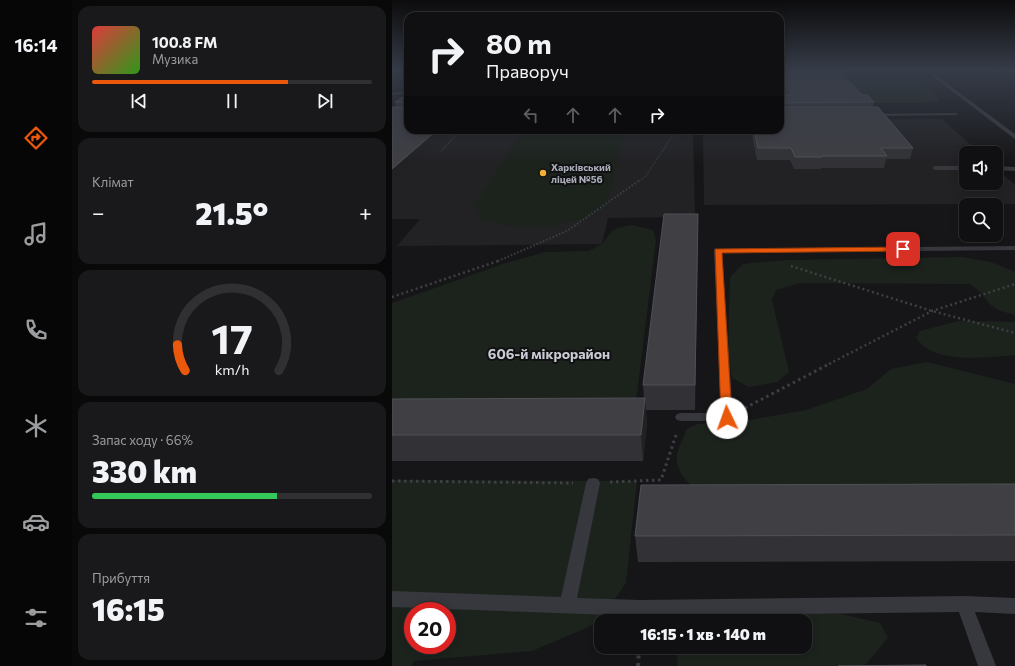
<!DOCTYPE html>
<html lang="uk">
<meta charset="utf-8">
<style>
body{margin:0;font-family:Commissioner,sans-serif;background:#19191b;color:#f1f3f6;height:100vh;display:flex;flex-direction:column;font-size:15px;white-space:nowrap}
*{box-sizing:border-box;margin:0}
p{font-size:13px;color:#9c9d9f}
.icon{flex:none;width:22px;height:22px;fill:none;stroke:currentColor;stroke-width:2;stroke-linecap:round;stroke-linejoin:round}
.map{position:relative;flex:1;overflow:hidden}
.drawer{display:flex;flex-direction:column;gap:6px;padding:6px;background:#09090a;width:320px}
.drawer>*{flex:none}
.hud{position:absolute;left:12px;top:12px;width:380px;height:122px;border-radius:12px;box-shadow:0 2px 10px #0003,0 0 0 1px #303032;background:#101012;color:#f1f3f6;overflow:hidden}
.controls{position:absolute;left:567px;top:146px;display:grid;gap:8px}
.controls a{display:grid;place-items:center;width:44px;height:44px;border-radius:8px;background:#101012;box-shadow:0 2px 10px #0003,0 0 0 1px #303032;font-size:20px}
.speed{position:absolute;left:12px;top:602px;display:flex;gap:8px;font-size:20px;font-weight:700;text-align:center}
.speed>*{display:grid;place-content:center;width:52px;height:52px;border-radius:50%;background:#101012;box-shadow:0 2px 10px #0003,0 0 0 1px #303032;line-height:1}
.speed .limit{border:6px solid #d22;background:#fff;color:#111}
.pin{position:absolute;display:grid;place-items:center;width:34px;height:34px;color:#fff;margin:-17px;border-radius:8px;box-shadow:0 2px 6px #0006}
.me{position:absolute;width:44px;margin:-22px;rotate:357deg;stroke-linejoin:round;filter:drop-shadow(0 0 3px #0008)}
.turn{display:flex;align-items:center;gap:14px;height:84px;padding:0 16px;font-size:18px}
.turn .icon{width:52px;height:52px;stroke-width:2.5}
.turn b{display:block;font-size:28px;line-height:34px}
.lanes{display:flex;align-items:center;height:38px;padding:0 16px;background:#0003;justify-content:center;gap:20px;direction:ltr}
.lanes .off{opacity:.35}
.big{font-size:30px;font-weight:800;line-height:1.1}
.drawer .card{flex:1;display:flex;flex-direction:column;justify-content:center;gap:6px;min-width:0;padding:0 14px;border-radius:12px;background:#19191b}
.drawer .dial{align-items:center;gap:0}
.dial svg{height:104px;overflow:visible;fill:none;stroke:#303032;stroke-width:7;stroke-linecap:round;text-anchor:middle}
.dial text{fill:#f1f3f6;stroke:none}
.song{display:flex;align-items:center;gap:12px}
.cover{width:48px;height:48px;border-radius:6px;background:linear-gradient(135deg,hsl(0 70% 55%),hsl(110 70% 35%))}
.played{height:4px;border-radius:2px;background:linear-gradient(90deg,#ea580c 70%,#303032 70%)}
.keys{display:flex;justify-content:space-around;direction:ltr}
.heat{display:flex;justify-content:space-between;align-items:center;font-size:22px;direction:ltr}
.charge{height:6px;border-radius:3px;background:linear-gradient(90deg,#34c759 66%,#303032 0)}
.trip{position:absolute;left:202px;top:614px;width:218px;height:40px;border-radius:12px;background:#101012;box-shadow:0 2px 10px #0003,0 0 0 1px #303032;font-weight:800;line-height:40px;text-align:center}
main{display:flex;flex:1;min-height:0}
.tabs{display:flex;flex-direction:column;width:72px;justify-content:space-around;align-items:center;background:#060607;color:#9c9d9f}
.tabs .icon{width:28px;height:28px}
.tabs .active{color:#ea580c}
.tabs b{font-size:18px;color:#f1f3f6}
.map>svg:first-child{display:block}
</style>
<main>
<nav class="tabs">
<b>16:14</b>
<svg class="icon active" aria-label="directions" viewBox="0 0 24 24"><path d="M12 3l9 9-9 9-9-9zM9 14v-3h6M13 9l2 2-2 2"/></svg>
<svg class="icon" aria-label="music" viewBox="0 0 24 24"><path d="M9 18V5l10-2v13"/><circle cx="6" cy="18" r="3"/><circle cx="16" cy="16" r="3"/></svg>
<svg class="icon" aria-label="phone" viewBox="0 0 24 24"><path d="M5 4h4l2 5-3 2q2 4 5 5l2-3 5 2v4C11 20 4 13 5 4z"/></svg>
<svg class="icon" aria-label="climate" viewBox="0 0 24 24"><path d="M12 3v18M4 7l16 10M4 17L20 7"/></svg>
<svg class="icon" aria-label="car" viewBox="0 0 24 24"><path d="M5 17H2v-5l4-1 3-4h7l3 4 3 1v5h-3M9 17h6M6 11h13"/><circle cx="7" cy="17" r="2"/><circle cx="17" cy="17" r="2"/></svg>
<svg class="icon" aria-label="filters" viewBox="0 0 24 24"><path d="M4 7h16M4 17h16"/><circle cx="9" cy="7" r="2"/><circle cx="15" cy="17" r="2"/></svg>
</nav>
<section class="drawer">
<div class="card">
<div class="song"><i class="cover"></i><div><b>100.8 FM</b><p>Музика</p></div></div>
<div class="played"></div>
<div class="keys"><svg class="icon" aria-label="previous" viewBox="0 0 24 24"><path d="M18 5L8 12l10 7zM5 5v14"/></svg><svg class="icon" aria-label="pause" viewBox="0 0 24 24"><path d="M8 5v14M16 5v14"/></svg><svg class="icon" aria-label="next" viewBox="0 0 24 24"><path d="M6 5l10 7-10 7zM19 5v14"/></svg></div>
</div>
<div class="card"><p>Клімат</p>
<div class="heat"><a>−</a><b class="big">21.5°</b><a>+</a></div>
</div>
<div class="card dial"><svg viewBox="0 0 100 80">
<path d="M14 69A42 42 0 1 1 86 69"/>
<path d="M14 69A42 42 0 0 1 8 49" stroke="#ea580c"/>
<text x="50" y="56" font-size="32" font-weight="700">17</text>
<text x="50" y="72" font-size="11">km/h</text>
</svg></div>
<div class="card"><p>Запас ходу · 66%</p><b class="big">330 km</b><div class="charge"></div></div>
<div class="card"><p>Прибуття</p><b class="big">16:15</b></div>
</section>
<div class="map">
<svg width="623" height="666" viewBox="0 0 623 666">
<rect width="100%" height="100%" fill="#161618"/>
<!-- built -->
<path fill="#222225" d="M550 119 588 153H574V183H604V168L623 185V204L312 205 311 130H388V120Z
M0 121 16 130H301L303 217 216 218 210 244 5 246 28 219H0Z"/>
<!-- green -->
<path fill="#1c231d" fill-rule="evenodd" d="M461 70H511L543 93 547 101 528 103H388V72Z
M134 130H227L232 134 215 204 194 218 156 227H122L89 220 83 206 127 134Z
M240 225 261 230 264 240 245 394 240 407 0 418V303L111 264 153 252 197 251 210 244 220 231 228 227Z
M569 257 599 262 623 272V316L621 314C592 309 598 297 578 284L408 283 384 290 380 300 397 372 385 382 357 387 340 378 336 354 338 277 351 264 395 260Z
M566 321 623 322V355C597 357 555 363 533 347 530 345 527 341 524 338L528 331Z
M535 362 623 384V499L325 501C307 490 283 480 285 455 286 447 292 437 295 429L305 424 352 421 414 410 475 389 499 369Z
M0 480 245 481 234 583 206 623 140 651 22 661 19 666H0ZM21 611H55V645H21Z
M333 614H449L488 623 496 638 474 664 466 666H285L286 650 291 647H413V621H324Z"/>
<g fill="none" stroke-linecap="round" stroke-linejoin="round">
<!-- path-far5 -->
<path stroke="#3d3f44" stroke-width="1" stroke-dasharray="1 1.5" stroke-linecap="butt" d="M602 70 623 82
M447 73 461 70"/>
<!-- path-far4 -->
<path stroke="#3d3f44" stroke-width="1.5" stroke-dasharray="1 1.5" stroke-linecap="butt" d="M49 151 69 130
M247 181 253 177 282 134 283 130"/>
<!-- path-far3 -->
<path stroke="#3d3f44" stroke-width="2" stroke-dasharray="1.5 2" stroke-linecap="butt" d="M106 261 175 231 248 180"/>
<!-- path-far2 -->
<path stroke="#3d3f44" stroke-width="2.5" stroke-dasharray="2 3" stroke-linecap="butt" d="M399 266 540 311 623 333
M0 297 109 260
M437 364 540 311 623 284"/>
<!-- path-far1 -->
<path stroke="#3d3f44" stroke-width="3" stroke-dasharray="2.5 3.5" stroke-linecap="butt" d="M353 408 439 363
M0 481 181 483
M218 482 269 480 285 432"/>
<!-- path -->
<path stroke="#3d3f44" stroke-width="4" stroke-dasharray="3 4.5" stroke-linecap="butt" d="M246 666 247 647"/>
<!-- lane -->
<path fill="#37383d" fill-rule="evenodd" d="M540 74H542L623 134V139L540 76Z
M16 91V93L0 95V93Z
M564 113 566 115 480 116 478 115 480 114Z
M574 166V170H543L540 168 543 166Z
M604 166 623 167V171L604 170Z
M623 246V250L330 253 341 417 339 420 335 421H289L285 420 283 417 285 414 289 413H329L322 251 323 249Z
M201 478 206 479 208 483 185 598 248 600 572 596 623 598V614L583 612 604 666H586L567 612 248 616 0 607V591L169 597 194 483 196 479Z"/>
<!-- tram -->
<path stroke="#4a4c52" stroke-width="1" d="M620 70 623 72"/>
</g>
<!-- wall -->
<path fill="#323236" d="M388 70 470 95 482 102 481 107 521 148 518 159H494L492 168H429V169H402L398 160H365L359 130H388V95H393L388 87Z
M16 94V130H61L0 186 4 107 3 102Z
M306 234 303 410H254L255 424 251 461H0V399L252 398 251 385Z
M623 484V561L246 562 243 536Z"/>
<!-- shaded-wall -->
<path fill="#212124" d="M45 130H61L0 186V169Z
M306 214V234L303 410V385Z
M253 398 255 424 251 461 249 435Z"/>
<!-- building -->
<path fill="#3f3f44" stroke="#4f5156" d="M388 70H447L470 95H476L482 102 389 103 388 106V95H399L388 77Z
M16 94V130H45L0 169V107H14V103L3 102Z
M388 107H486L521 148H489L495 156H430V157H403L399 148H366L362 130H388Z
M272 214H306L303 385H251Z
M253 398 249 435H0V399Z
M623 484V535L243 536 249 485Z
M534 665V666H446Z"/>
<!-- sky -->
<linearGradient id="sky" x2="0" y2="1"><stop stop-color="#0c0c0d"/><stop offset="0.43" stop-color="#363c48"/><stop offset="1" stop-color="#363c48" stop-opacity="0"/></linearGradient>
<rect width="623" height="163" fill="url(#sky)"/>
<!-- route -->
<path fill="#ea580c" stroke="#983908" d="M511 247 514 248V251L330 253 340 418 339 420H331L329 418 323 249Z"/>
<!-- markers -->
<circle fill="#f2b134" stroke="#111113" stroke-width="1.5" cx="151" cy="173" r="4"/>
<g text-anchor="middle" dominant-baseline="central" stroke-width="4" stroke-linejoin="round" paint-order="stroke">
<!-- far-poi labels -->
<g font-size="10" font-weight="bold" fill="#a8adb8" stroke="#111113" text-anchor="start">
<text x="159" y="167">Харківський<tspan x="159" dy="12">ліцей №56</tspan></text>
</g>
<!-- quarter labels -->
<g font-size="14" font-weight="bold" fill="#c9ccd4" stroke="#111113">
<text x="157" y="353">606-й мікрорайон</text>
</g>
</g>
</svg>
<div class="controls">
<a><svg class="icon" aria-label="sound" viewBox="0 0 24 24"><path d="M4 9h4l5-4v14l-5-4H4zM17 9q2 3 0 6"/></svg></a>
<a><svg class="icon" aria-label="search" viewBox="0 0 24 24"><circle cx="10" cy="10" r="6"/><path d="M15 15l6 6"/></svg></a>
</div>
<div class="speed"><div class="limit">20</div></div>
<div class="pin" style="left:511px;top:249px;background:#d93025"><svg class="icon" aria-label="arrive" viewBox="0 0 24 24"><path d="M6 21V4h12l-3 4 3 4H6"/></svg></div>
<svg class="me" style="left:335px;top:418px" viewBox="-20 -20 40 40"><circle r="19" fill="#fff"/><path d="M0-13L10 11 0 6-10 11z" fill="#ea580c"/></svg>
<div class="trip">16:15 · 1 хв · 140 m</div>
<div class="hud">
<div class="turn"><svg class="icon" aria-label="right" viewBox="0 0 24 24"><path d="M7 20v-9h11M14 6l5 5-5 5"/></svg><div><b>80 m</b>Праворуч</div></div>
<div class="lanes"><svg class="icon off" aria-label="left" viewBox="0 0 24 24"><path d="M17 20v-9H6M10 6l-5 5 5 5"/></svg><svg class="icon off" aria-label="ahead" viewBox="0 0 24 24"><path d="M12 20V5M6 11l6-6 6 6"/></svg><svg class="icon off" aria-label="ahead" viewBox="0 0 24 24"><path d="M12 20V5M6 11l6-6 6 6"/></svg><svg class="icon" aria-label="right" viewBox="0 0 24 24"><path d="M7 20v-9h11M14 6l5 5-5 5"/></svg></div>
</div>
</div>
</main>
